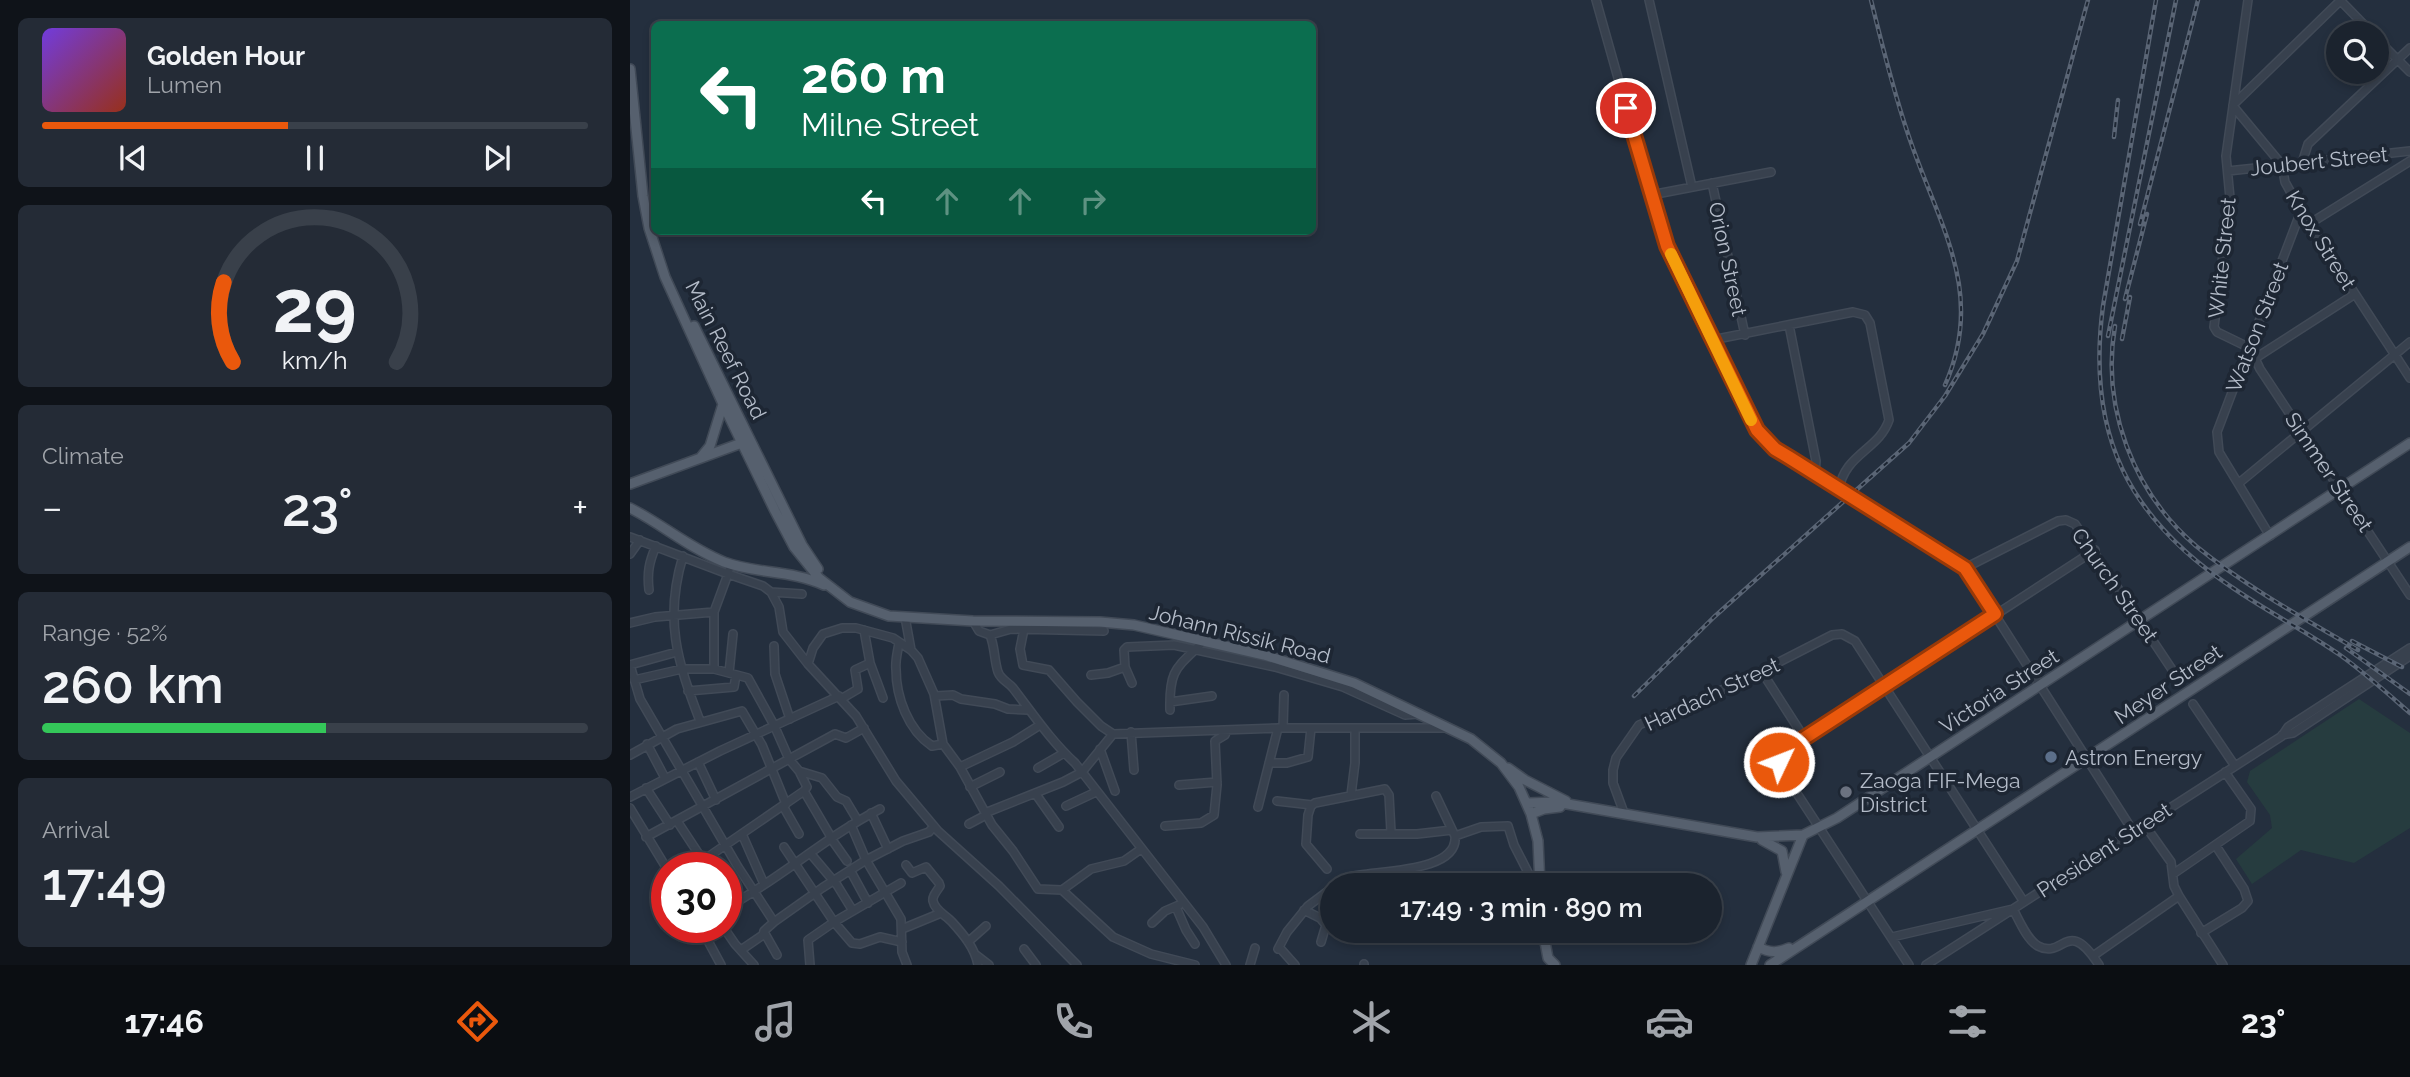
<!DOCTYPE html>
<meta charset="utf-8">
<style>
body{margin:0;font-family:Raleway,sans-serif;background:#242b36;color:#f1f3f6;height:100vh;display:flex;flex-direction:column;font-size:26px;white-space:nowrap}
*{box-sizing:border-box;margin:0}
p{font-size:23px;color:#a0a4aa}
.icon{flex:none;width:38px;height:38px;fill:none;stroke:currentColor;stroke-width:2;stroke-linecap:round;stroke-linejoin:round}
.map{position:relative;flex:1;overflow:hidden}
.details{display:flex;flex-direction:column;gap:18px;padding:18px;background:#0f1319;width:630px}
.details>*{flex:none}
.hud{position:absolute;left:21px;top:21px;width:665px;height:214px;border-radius:10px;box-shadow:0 4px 10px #0003,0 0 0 2px #39404a;background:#0b6e4f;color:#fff;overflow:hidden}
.fabs{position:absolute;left:1696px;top:21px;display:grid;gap:14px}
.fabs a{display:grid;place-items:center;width:63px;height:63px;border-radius:50%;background:#1b232e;box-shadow:0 4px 10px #0003,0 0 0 2px #39404a;font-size:35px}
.speed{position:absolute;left:21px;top:852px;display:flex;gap:14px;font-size:35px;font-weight:700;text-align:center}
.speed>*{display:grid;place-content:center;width:91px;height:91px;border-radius:50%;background:#1b232e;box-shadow:0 4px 10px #0003,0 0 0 2px #39404a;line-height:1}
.speed .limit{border:10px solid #d22;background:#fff;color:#111}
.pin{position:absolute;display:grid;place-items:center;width:60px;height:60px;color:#fff;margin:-30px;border:4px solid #fff;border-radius:50%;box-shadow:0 2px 7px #0007}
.me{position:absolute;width:77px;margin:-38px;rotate:47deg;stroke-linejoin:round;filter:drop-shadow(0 0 5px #0008)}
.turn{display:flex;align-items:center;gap:24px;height:147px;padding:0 35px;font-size:32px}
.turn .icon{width:91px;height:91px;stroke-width:2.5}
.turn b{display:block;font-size:49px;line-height:60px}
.lanes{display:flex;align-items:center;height:66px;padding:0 35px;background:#0003;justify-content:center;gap:35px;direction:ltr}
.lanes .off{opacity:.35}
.big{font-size:52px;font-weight:600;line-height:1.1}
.details .widget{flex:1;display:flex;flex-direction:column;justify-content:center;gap:10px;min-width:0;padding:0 24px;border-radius:10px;background:#242b36}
.details .dial{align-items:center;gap:0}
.dial svg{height:182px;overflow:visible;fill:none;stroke:#39404a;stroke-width:7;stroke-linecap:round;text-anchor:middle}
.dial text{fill:#f1f3f6;stroke:none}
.song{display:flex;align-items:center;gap:21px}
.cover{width:84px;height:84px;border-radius:10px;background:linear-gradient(135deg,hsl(260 70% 55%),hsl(10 70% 35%))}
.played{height:7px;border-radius:4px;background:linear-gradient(90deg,#ea580c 45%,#39404a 45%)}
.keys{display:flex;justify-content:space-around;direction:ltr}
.heat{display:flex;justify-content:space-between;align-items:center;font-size:38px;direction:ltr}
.charge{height:10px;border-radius:5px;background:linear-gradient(90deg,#34c759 52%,#39404a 0)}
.trip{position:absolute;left:690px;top:873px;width:402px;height:70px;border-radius:35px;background:#1b232e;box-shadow:0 4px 10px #0003,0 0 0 2px #39404a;font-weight:600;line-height:70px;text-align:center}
.dock{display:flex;height:112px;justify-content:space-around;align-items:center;background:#0b0e12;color:#a0a4aa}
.dock .icon{width:49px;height:49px}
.dock .on{color:#ea580c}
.dock b{font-size:32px;color:#f1f3f6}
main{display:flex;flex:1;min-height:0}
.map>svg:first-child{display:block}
</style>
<main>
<section class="details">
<div class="widget">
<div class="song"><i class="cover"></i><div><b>Golden Hour</b><p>Lumen</p></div></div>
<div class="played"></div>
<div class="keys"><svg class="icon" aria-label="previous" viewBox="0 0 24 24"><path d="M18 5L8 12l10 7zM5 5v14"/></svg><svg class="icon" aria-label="pause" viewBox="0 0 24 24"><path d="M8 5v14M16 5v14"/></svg><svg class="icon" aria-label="next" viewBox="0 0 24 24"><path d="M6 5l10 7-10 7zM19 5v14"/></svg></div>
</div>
<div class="widget dial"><svg viewBox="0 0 100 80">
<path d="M14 69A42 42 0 1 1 86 69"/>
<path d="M14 69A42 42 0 0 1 10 34" stroke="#ea580c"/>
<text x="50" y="56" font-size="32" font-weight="700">29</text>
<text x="50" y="72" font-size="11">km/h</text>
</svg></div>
<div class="widget"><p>Climate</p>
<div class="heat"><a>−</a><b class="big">23°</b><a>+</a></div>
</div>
<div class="widget"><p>Range · 52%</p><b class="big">260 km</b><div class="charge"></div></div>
<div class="widget"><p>Arrival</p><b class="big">17:49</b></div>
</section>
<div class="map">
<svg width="1780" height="965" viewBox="0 0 1780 965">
<rect width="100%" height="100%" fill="#242f3e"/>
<!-- green -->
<path fill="#263c3f" d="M1729 699 1780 733V828L1724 863 1671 850 1622 884 1606 859 1642 828 1640 815 1617 782 1620 771Z"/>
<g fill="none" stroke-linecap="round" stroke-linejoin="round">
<!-- minor casing -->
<g stroke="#414a57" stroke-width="10">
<path id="minor" d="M966 0 1021 195 1037 246 1127 430 1145 449 1160 458 1335 568 1503 831
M1019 0 1062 187
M1618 0 1596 156 1600 198 1584 327 1587 332 1620 348
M1710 0 1742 33
M1746 38 1780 72
M1603 105 1711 0
M1603 106 1652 165 1655 182 1671 211 1780 378
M1672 163 1678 144 1780 48
M1598 171 1780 151
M1082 183 1115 335
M1021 195 1141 172
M1679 224 1780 161
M1159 325 1186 461 1185 475
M1082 340 1223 312 1235 315 1240 323 1259 420C1249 450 1214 454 1209 490
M1620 348 1630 369 1780 595
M1624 359 1725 294
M1609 483 1780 342
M1640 536 1589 452 1587 432 1671 211
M0 537 98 574 99 570
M0 554 10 540
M53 556C34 619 47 661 70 721
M1335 568 1428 521 1436 520 1445 524 1547 677
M19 590C17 573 19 562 26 546
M141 592 172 594
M275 617 281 650
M343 621 349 631 360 635C365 647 364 660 368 672 371 680 378 682 383 688 403 714 421 741 445 763L573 927 596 965
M0 623 25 617 84 612
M394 629 390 649 393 665 419 670 447 702 471 726 483 734
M234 630 240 663 253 698
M360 635 381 629 474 631
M269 642C268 651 265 660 266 669 266 697 278 730 302 746L313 744
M144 646 145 674 160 719
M0 665 10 699 108 867 144 922 192 888 236 860 273 841 299 832 304 826
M0 665 47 652
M84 669 118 678 144 725 159 759 169 771 192 778 207 797 216 801 228 821
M1132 672 1175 739
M99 673 103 634
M461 675 478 673 495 667
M4 680 52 669H84V612L98 574 133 586 141 592 149 607 153 632 178 664
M502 683 495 667 494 650 497 647 544 645 645 667 713 687 775 715 788 714
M58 691 104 687 106 675
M305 696 323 695 331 699 365 704 378 709 398 710
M211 699 228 689 225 670 240 663
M540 702 582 696
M1563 704 1605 766
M540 710C539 668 547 668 574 641
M653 728 654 695
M501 732 504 770
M1652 735 1663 733 1780 656
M17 744 35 778
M470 749 485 791
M0 755 47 729 112 711 132 745 156 804
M68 762 86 800
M639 763H657L678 757 681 728
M330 767 383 742 410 725
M408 768 434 753
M549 785 587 782
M340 787 370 772
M16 788 40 825
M174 791 201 837
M405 793 429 827
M721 795 725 763V728
M0 797 90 751 209 696
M647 801 682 805
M153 806 169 834
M436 806 466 792
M628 807 648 728
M0 808 37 869
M241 813 258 849
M355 813 433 782 452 772 483 734 648 728H817
M994 813 983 783V770L986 758 1009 725 1108 683 1202 635 1212 634 1225 641 1394 902
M47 821 78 868
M339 824 356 815
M1514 824 1541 862 1544 886 1549 896 1593 965
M221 825 236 860 271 919 272 952 277 965
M535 826 571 823 584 815 587 785 585 741 595 735 597 730
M112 834 134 884
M730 834H787L822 830
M825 836 851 827 878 826 884 845 905 886
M16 837 205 734 216 738 234 728
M200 837 217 861
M154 847 204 922 222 943 230 944 250 937 272 942
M180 853 207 885 223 911
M276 865 282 873 296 867 309 883 310 886C307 891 302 896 303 901 305 911 316 915 322 922 333 934 345 948 348 965
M62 868 174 791 177 787 170 773
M697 869 676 844 678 815 681 806 685 803 755 789 759 795 761 832
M220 870 238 903
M1543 874 1620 821 1621 809 1595 772
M705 886C709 883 714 878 719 877 742 870 829 874 825 836L806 796
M432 890 483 937 521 954 565 965
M546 907 556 930 565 944
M96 908C150 879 195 837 250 809
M674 910 690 918 696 925 691 942
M522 923 535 911 549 905
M71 928 91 965
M94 928 105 944 124 965
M272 929 311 913
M134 932 147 955
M1571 933 1612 908 1618 901 1614 889 1586 846
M1262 937 1383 909C1389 920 1397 940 1408 946 1434 960 1437 915 1469 965
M338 942 356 926
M649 947 665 965
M394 949 406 965
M648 949 657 932 678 906 702 888
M111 950 133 935 134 931 144 922
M346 955 359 965
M1463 956 1549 896
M734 964V965
M180 965 178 940 204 922 271 883
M447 965 369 886 308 831 266 781 226 716 178 664 183 648 193 634 212 628H226L263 638 281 650 288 658 304 694 313 744 330 767 362 825 383 851 408 889 432 890 461 869 494 861 511 849
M620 965 625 948
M1279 965 1151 769 1150 755 1465 550
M1296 965 1652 736 1658 727 1780 648"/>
</g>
<!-- major casing -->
<g stroke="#414a57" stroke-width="12">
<path id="major" d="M0 69 13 196 19 228 35 277 93 404 145 511 164 547 189 578 220 602 259 616 343 621 470 622 504 625 634 655 724 683 841 739 871 763 889 787 901 814 908 841 910 886
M64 326 172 545 188 569
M71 457 80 446 93 404
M0 484 117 441
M0 508C32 524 59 548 94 562 126 574 162 570 194 585
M878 768 895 780 936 801
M898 803 926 802 1127 837 1173 835 1207 818 1780 443
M901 814 914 809 930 807
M1132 840 1152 851 1156 872
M913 931 918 958 925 965
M1128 947C1140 953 1147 953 1159 948
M1121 965 1173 835
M1140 965 1780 547"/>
</g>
<!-- minor -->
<use href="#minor" stroke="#38414e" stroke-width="7"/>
<!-- major -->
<use href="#major" stroke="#56606e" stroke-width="9"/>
<!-- rail casing -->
<g stroke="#5a6575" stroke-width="4.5">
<path id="rail" d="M1241 0C1252 45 1263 90 1278 134 1307 222 1357 291 1315 385
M1526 0 1473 306C1456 435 1498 519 1606 590 1640 613 1677 632 1710 655 1735 673 1757 693 1780 713
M1484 137 1488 100
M1510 224 1568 0
M1495 299 1517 214
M1485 326C1471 407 1503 492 1566 546 1615 586 1673 618 1728 650
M1478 336 1546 0
M1492 339 1500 297
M1722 641 1772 667
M1716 648 1780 694
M1004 696 1084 617 1279 443 1315 396 1353 334 1387 261 1458 0"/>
</g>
<!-- rail -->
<use href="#rail" stroke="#1d2633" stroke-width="2" stroke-dasharray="5" stroke-linecap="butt"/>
</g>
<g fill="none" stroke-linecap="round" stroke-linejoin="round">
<!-- route casing -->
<g stroke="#983908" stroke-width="18">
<path id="route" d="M996 108 1037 246 1127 430 1145 449 1160 458 1335 568 1365 614 1153 752 1150 755 1149 762"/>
</g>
<!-- route -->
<use href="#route" stroke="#ea580c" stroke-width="12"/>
<!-- slow -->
<path stroke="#f59e0b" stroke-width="12" d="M1041 254 1121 420"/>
</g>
<!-- markers -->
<circle fill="#5c6f8a" stroke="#1d2633" stroke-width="2.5" cx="1421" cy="757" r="7"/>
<circle fill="#6b7280" stroke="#1d2633" stroke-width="2.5" cx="1216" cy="792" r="7"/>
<g text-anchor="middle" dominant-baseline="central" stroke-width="7" stroke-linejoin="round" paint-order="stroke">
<!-- street labels -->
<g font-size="21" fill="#b4bcc9" stroke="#1d2633">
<text transform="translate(1689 161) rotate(-6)">Joubert Street</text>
<text transform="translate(1691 240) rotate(58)">Knox Street</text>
<text transform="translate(1592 258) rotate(-84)">White Street</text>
<text transform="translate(1098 259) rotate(78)">Orion Street</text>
<text transform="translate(1627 327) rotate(-69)">Watson Street</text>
<text transform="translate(96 350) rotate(63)">Main Reef Road</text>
<text transform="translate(1699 472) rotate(56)">Simmer Street</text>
<text transform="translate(1485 585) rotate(55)">Church Street</text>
<text transform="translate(610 634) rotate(14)">Johann Rissik Road</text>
<text transform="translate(1538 684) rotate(-34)">Meyer Street</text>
<text transform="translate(1369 691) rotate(-33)">Victoria Street</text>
<text transform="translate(1082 694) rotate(-25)">Hardach Street</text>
<text transform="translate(1474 850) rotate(-33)">President Street</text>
</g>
<!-- poi labels -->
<g font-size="21" fill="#b4bcc9" stroke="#1d2633" text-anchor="start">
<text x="1435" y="757">Astron Energy</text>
<text x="1230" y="780">Zaoga FIF-Mega<tspan x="1230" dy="24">District</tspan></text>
</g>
</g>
</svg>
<div class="fabs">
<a><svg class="icon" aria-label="search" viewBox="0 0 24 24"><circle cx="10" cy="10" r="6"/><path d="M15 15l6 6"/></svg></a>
</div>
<div class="speed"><div class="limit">30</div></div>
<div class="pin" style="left:996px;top:108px;background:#d93025"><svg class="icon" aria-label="arrive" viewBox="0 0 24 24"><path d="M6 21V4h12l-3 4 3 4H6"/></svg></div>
<svg class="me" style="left:1149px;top:762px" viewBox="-20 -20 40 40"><circle r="17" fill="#ea580c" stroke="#fff" stroke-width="3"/><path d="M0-11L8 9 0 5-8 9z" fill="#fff"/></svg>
<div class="trip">17:49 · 3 min · 890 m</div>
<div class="hud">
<div class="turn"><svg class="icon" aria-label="left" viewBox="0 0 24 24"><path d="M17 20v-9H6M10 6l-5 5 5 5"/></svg><div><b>260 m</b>Milne Street</div></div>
<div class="lanes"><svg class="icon" aria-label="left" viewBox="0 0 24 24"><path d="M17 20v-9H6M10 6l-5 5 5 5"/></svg><svg class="icon off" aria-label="ahead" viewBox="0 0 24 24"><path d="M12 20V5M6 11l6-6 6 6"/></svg><svg class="icon off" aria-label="ahead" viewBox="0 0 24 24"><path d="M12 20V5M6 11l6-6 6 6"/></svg><svg class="icon off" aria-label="right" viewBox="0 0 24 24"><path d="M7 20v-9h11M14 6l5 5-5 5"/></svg></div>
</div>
</div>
</main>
<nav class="dock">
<b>17:46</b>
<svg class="icon on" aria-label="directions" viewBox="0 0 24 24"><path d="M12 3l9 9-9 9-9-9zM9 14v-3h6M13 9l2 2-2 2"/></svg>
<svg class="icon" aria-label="music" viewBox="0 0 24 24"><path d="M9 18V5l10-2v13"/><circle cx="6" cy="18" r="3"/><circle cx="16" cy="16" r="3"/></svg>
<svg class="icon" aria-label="phone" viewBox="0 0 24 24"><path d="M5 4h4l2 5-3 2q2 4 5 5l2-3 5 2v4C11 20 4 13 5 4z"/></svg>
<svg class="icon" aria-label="climate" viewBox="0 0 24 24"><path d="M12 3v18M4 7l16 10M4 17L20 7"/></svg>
<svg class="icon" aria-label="car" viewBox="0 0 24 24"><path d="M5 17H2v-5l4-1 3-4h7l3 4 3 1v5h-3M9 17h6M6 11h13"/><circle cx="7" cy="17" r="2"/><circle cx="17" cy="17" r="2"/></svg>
<svg class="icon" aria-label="filters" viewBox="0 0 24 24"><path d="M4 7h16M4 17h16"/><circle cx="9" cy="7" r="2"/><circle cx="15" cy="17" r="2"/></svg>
<b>23°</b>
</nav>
